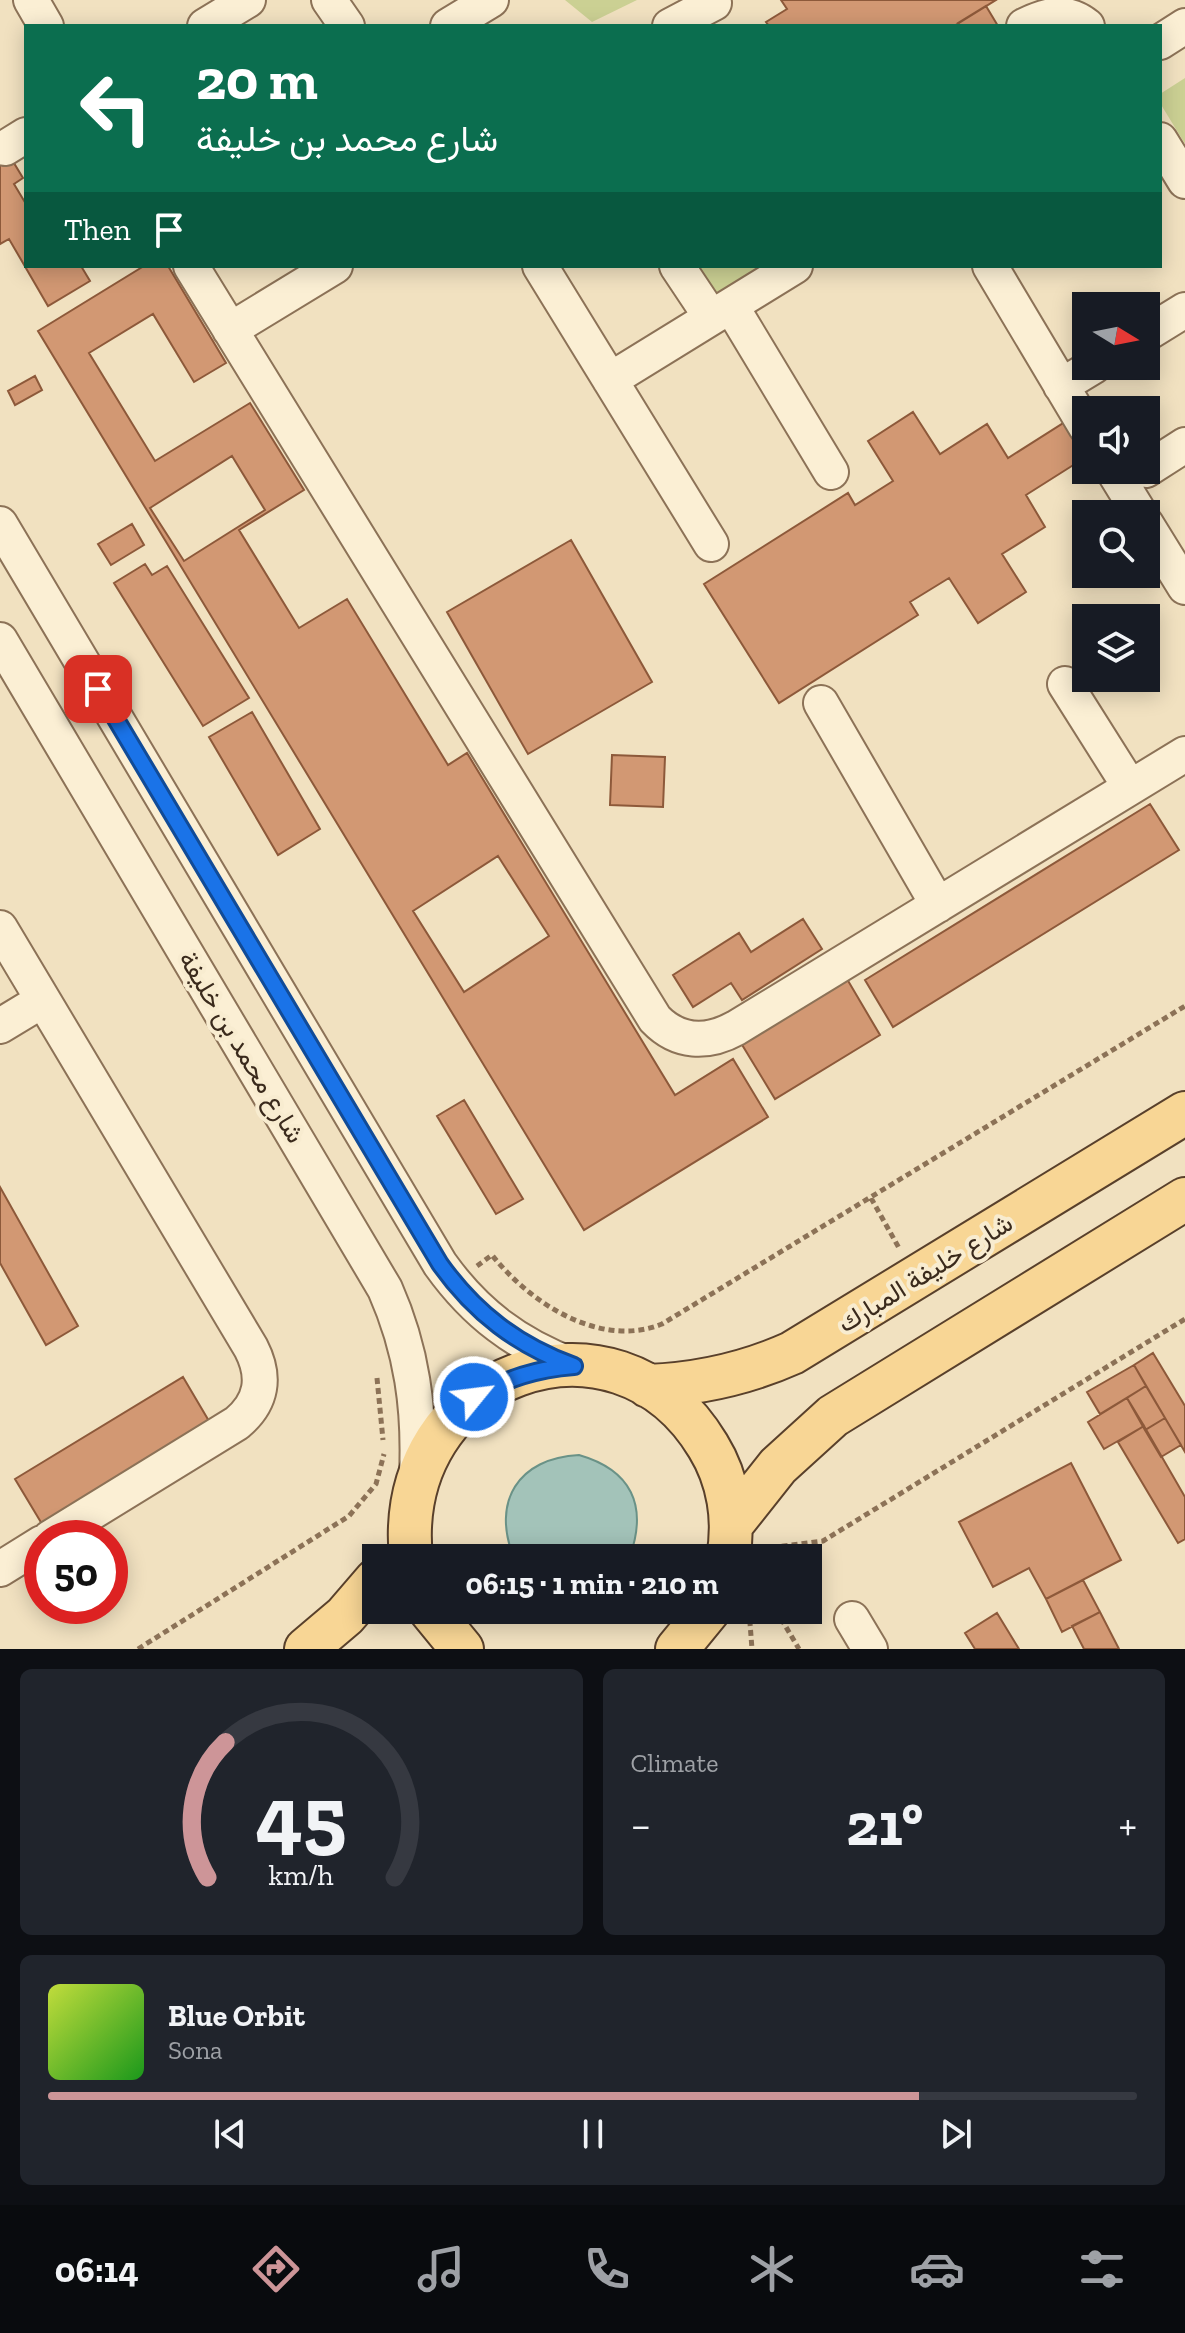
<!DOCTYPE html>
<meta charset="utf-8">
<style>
body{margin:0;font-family:"Zilla Slab",Vazirmatn,serif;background:#20242c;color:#f1f3f6;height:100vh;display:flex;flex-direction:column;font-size:30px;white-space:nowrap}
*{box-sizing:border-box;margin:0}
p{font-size:26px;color:#9ea1a6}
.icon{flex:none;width:44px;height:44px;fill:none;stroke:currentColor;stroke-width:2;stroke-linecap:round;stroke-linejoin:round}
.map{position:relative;height:1649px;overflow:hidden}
.side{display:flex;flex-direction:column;gap:20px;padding:20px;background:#0d0f14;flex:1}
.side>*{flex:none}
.guide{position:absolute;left:24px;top:24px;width:1138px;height:244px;border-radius:0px;box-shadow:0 4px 20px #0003;background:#0b6e4f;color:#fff;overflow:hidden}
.needle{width:52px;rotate:100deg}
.controls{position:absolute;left:1072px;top:292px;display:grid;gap:16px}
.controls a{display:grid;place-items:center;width:88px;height:88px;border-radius:0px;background:#171b24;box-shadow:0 4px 20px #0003;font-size:40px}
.speed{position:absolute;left:24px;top:1520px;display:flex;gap:16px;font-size:40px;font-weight:700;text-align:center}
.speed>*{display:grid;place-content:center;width:104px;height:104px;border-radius:50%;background:#171b24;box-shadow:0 4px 20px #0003;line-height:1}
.speed .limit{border:12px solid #d22;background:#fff;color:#111}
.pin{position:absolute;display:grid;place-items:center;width:68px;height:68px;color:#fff;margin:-34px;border-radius:16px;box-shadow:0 4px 12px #0006}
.me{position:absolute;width:88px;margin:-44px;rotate:61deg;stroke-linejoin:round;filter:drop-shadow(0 0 6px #0008)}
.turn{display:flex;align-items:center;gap:28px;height:168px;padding:0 40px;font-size:36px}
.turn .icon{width:104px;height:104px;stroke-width:2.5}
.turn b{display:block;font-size:56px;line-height:68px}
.then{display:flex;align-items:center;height:76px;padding:0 40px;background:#0003;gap:16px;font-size:30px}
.big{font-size:60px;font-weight:800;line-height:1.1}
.side .widget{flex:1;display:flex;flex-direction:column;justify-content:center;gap:12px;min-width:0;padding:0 28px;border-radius:12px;background:#20242c}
.side .dial{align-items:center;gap:0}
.dial svg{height:208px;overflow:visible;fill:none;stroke:#363941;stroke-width:7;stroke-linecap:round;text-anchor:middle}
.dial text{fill:#f1f3f6;stroke:none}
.song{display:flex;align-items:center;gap:24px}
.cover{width:96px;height:96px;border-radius:12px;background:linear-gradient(135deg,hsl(70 70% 55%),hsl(120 70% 35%))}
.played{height:8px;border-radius:4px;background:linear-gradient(90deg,#cd9598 80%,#363941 80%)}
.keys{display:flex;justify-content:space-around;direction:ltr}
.heat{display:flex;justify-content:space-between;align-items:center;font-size:44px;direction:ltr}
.side .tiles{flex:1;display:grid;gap:20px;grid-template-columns:1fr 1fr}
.widget:last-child{grid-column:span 2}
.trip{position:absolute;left:362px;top:1544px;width:460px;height:80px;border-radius:0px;background:#171b24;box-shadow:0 4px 20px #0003;font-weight:800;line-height:80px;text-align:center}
.dock{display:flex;height:128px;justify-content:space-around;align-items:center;background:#090b0e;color:#9ea1a6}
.dock .icon{width:56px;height:56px}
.dock .selected{color:#cd9598}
.dock b{font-size:36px;color:#f1f3f6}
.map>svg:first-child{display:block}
</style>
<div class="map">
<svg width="1185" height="1649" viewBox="0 0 1185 1649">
<rect width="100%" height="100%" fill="#f1e1c0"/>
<!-- green -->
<path fill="#cbd093" d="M565 0H637L592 22Z
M1185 78V144L1160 103V94Z
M664 266H774L691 307Z"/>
<!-- water -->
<path fill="#a3c3b9" stroke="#6a9287" stroke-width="2" d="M579 1455C631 1470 648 1505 630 1556L514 1558C491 1502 518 1458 579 1455Z"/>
<!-- building -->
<path fill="#d29873" stroke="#8d593a" stroke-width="2" fill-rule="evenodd" d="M781 0H996L954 26H769L766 22 787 9Z
M986 6 998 26H960L958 23Z
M0 140 23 178 14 184 26 204V266H81L90 281 48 306 9 239 0 244Z
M144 266H168L226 363 194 382 153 314 89 353 155 461 250 403 304 490 239 530 299 628 347 599 448 765 467 753 675 1095 733 1059 768 1117 584 1230 38 331ZM232 456 265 510 184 561 150 508ZM498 856 549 936 464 992 413 911Z
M35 376 42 390 15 405 8 391Z
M913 412 940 454 987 424 1008 458 1065 422 1086 457 1026 495 1045 527 1002 554 1026 592 978 623 949 578 910 602 918 615 779 703 704 584 848 493 855 505 893 481 868 441Z
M132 524 144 545 111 565 98 544Z
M571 540 652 682 528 754 447 612Z
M145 564 152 575 167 566 249 698 203 726 114 583Z
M252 712 320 829 278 855 209 737Z
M612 755 665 757 663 807 610 805Z
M1150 804 1179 850 893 1027 865 980Z
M803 919 822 949 742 1000 731 983 693 1007 673 975 739 933 751 952Z
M847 979 880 1035 775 1099 741 1043Z
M464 1100 523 1199 496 1214 437 1116Z
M0 1187 78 1326 46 1345 0 1263Z
M1153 1353 1185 1406V1452L1134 1365Z
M1134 1365 1146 1386 1100 1414 1087 1392Z
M183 1377 216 1433 48 1534 15 1479Z
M1146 1386 1165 1418 1145 1430 1127 1398Z
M1127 1398 1144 1426 1104 1449 1088 1422Z
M1165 1418 1181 1445 1161 1457 1145 1430Z
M1144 1426 1185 1497V1539L1178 1543 1118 1442Z
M1071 1463 1121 1560 1046 1599 1029 1568 993 1587 959 1522Z
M1083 1580 1100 1612 1062 1632 1046 1599Z
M1100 1612 1119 1649H1084L1072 1626Z
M997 1613 1019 1649H975L965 1633Z"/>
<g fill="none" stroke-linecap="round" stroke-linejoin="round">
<!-- minor casing -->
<g stroke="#8c7257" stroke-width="38">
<path id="minor" d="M31 0 46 26
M329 0 347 26
M205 26 248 0
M448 26 491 0
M670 26 714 3
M1024 26C1046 15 1066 9 1087 26
M1160 42 1185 26
M1160 140 1185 181
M5 148 26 135
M191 266 655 1019C678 1043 707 1044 736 1028L1185 754
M540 266 711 544
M677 266 711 317
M990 266 1086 427
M731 306 831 472
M230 330 335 266
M1146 334 1185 310
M610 380 795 266
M1061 386 1094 366
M1113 470 1140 514
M1146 470 1185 445
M0 524 440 1264C475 1313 517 1345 574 1366
M1146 524 1185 587
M0 640 385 1289C412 1350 420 1409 417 1475
M1065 684 1130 787
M821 703 938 905
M0 928 251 1348C266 1377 262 1402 237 1423L50 1538
M0 1026 43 1000
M0 1569 42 1543
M852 1619 870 1649"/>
</g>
<!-- major casing -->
<g stroke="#59402b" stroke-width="46">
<path id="major" d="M648 1386C699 1384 745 1374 792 1353L1185 1113
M732 1524 778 1466 833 1416 1185 1199
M411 1558C392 1373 615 1292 708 1446 729 1480 735 1520 728 1558
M430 1610 462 1649
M306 1649 345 1616 376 1580
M677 1649 709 1610"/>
</g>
<!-- path -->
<path stroke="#8c7257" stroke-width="5" stroke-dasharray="6 4" stroke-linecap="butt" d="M871 1198 899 1248
M477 1266 492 1255C530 1303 600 1349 662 1324L1185 1006
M377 1378 383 1440
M767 1558 776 1547 823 1541 1185 1319
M749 1610 752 1649
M776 1610 799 1649
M138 1649 349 1516 376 1484 384 1454"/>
<!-- minor -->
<use href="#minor" stroke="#fbefd4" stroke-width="34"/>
<!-- major -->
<use href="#major" stroke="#f8d695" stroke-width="42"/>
</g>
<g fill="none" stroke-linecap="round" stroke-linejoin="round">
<!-- route casing -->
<g stroke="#114b97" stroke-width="20">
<path id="route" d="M98 689 440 1264C475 1313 517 1345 574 1366 536 1369 508 1378 474 1397"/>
</g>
<!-- route -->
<use href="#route" stroke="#1a73e8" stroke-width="14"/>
</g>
<g text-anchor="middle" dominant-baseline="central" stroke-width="8" stroke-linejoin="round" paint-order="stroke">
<!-- street labels -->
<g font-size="26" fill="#3a2a1c" stroke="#f8ecd0">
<text transform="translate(242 1047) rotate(59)">شارع محمد بن خليفة</text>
<text transform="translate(925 1273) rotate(-32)">شارع خليفة المبارك</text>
</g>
</g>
</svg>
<div class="controls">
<a><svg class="needle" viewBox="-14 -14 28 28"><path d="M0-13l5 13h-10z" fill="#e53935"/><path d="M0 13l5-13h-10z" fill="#9ea1a6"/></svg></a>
<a><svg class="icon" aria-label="sound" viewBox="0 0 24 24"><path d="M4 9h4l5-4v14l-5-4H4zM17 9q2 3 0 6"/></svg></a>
<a><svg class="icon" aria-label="search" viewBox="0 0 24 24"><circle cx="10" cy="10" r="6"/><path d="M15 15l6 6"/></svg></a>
<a><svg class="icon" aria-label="layers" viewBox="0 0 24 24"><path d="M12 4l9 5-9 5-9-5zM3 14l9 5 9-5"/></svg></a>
</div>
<div class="speed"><div class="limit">50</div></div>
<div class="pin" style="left:98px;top:689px;background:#d93025"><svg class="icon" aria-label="arrive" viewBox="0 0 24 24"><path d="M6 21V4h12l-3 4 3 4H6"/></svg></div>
<svg class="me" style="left:474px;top:1397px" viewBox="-20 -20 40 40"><circle r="17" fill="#1a73e8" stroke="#fff" stroke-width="3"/><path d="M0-11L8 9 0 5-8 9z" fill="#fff"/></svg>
<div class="trip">06:15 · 1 min · 210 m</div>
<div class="guide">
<div class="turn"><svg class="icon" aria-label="left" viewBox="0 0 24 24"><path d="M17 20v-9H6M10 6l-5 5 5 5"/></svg><div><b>20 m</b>شارع محمد بن خليفة</div></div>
<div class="then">Then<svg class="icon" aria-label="arrive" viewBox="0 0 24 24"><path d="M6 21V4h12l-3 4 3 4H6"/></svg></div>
</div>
</div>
<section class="side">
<div class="tiles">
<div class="widget dial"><svg viewBox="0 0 100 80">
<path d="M14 69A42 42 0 1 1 86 69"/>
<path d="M14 69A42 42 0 0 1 21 17" stroke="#cd9598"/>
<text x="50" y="56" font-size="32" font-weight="700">45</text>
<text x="50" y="72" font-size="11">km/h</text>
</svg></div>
<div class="widget"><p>Climate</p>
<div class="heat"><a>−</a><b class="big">21°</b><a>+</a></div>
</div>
<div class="widget">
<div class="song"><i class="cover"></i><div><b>Blue Orbit</b><p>Sona</p></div></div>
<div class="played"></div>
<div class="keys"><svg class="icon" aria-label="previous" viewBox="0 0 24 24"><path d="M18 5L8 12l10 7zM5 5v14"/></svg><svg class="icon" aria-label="pause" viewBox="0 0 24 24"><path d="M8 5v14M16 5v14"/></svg><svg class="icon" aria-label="next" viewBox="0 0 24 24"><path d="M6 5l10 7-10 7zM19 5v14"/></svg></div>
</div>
</div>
</section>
<nav class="dock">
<b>06:14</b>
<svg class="icon selected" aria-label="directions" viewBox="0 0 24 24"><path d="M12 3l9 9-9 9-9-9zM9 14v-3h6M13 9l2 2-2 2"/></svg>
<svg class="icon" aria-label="music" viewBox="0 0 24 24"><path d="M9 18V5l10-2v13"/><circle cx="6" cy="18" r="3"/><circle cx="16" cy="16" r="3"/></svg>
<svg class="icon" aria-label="phone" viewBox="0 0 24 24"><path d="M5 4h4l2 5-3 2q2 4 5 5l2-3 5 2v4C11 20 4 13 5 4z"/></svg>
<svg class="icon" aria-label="climate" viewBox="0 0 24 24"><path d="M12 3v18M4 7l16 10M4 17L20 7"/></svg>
<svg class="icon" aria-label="car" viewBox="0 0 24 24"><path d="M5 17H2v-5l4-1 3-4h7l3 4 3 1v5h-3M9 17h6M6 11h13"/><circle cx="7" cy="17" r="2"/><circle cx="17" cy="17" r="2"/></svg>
<svg class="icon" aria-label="filters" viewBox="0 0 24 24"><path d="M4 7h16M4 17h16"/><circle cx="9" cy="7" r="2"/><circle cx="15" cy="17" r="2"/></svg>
</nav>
